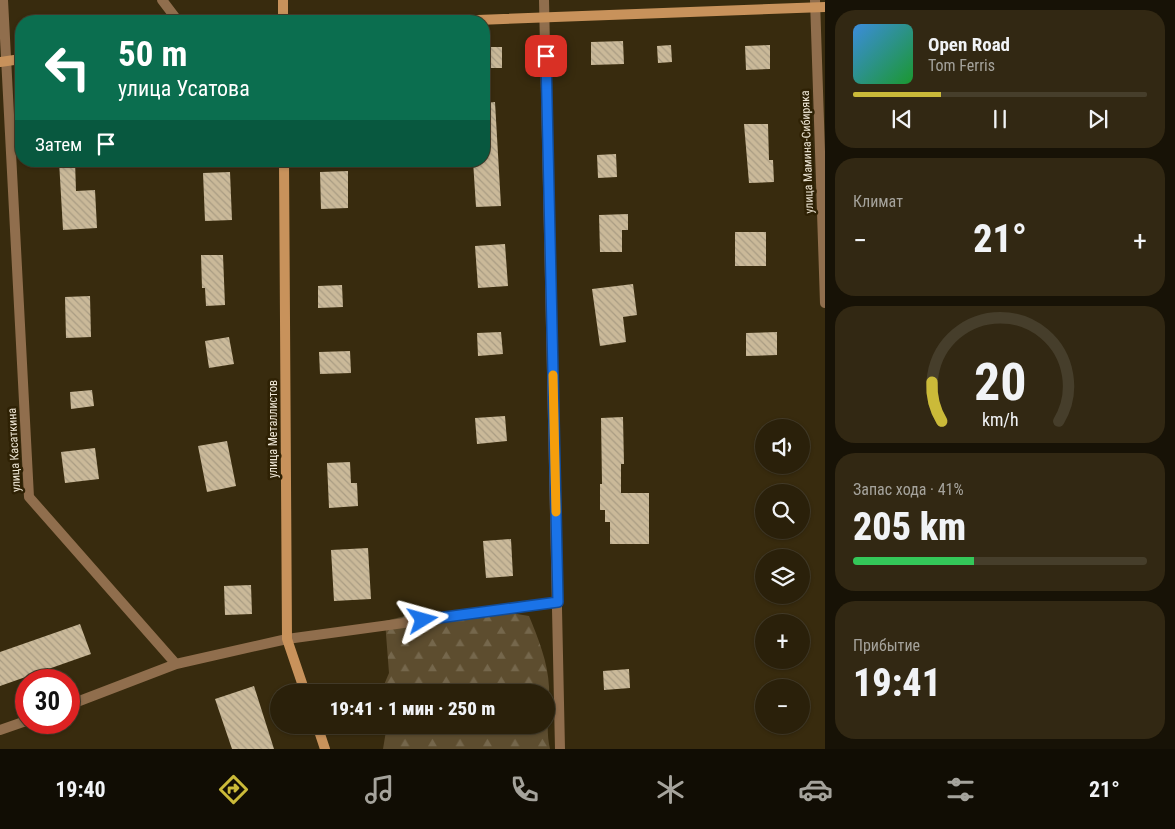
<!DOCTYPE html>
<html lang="ru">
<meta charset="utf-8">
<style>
body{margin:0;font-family:"Roboto Condensed",sans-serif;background:#322813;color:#f1f3f6;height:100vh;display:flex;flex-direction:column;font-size:19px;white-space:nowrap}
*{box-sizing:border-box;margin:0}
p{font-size:16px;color:#a5a39c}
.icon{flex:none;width:28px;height:28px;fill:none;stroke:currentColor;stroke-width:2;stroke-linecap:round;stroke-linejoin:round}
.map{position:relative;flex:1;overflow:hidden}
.details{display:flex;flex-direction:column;gap:10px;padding:10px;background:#171206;width:350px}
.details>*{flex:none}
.banner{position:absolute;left:15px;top:15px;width:475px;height:152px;border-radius:20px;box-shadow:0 1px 4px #0004,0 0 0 1px #463e2b;background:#0b6e4f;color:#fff;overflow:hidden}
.tools{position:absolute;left:755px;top:419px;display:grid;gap:10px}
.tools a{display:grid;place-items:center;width:55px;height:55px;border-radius:50%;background:#2a200a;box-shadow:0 1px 4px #0004,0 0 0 1px #463e2b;font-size:25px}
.speed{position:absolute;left:15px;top:669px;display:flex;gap:10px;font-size:25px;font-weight:700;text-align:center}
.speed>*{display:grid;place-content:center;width:65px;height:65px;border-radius:50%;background:#2a200a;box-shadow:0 1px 4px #0004,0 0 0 1px #463e2b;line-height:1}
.speed .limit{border:8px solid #d22;background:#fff;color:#111}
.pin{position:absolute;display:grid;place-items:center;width:42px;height:42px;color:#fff;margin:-21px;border-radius:10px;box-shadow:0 2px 8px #0006}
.me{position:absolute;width:55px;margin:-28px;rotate:82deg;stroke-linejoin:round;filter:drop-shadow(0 0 4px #0008)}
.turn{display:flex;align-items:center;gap:18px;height:105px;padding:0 20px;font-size:22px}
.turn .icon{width:65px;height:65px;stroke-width:2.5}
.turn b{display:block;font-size:35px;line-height:42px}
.then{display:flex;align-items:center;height:48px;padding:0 20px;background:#0003;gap:10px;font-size:19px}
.big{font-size:38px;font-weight:800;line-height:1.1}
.details .tile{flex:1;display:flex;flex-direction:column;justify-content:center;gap:8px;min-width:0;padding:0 18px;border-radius:20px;background:#322813}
.details .dial{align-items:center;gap:0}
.dial svg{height:130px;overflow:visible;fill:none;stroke:#463e2b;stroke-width:7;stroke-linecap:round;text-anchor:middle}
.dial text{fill:#f1f3f6;stroke:none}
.song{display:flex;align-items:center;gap:15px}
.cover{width:60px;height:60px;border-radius:8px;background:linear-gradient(135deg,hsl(210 70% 55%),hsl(130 70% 35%))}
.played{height:5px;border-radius:2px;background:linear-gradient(90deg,#cbba39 30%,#463e2b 30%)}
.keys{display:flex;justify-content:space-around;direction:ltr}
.heat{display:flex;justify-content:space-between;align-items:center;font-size:28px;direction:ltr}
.charge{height:8px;border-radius:4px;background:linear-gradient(90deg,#34c759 41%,#463e2b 0)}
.trip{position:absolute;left:270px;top:684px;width:285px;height:50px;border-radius:25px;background:#2a200a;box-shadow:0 1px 4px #0004,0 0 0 1px #463e2b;font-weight:800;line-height:50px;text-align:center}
.tab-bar{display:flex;height:80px;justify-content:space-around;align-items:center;background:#110d04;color:#a5a39c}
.tab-bar .icon{width:35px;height:35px}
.tab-bar .current{color:#cbba39}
.tab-bar b{font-size:22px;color:#f1f3f6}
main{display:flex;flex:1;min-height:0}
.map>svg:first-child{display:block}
</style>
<main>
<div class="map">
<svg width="825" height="749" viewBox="0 0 825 749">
<defs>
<pattern id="forest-firs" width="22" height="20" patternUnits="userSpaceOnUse" patternTransform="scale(1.25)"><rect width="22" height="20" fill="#5d4d2f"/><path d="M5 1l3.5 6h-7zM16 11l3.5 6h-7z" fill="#75674c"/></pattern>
<pattern id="building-back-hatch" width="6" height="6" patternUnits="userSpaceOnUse" patternTransform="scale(1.25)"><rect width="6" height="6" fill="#cab999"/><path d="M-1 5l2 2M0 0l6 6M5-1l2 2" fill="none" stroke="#a99c83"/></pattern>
</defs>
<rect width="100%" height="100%" fill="#382b0e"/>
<!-- forest -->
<path fill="url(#forest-firs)" d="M494 610 529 616C538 638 548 662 549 687 550 708 545 728 550 749H383L387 725H546V692H381L389 673 385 621 405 616Z"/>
<!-- building -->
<path fill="url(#building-back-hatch)" d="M623 41 624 64 591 65V42Z
M671 45 672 62 658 63 657 46Z
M770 45V69L746 70 745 46Z
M484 47H502V68H484Z
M495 102 501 206 476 207 473 161H484V103Z
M744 124H768L769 160H773L774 182 749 183Z
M616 154 617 177 598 178 597 155Z
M59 161H75L76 191 95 190 97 228 63 230Z
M348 171V208L321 209 320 172Z
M230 172 232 220 205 221 203 173Z
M628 214V230H622V252H600L599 215Z
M735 232H766V266H735Z
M505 244 508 286 478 288 475 246Z
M201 255H223L225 305 206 306 205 288H202Z
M633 284 637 315 623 317 626 342 600 346 592 289Z
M342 285 343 307 318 308V286Z
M90 296 91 337 66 338 65 297Z
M501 332 503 354 478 356 477 333Z
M777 332V355L746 356V333Z
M229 337 234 364 209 368 205 341Z
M350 351 351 373 320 374 319 352Z
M92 390 94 406 71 409 70 392Z
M505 416 507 441 477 444 475 418Z
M623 417 624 464H621V493H649V544H610V522H605V510H600V484H602L601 418Z
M227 441 236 486 207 492 198 446Z
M95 448 99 479 65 483 61 452Z
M350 462 351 483H357L358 506 329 508 327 463Z
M511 539 513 576 486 578 483 541Z
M368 548 371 599 334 601 331 550Z
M251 585 252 614 225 615 224 586Z
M80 624 91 654 0 686V652Z
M629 669 630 688 604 690 603 671Z
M254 686 274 749H232L215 699Z"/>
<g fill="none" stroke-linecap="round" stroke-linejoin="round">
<!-- street -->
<path stroke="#906e4d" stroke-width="10" d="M3 0 29 497 176 664
M162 0 178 21
M544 0 560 749
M815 0 825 303
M69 705 176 664 287 639 558 602
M0 730 26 721"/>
<!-- secondary -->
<path stroke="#c8925b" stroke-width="10" d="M283 0V21
M451 21 825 7
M0 62 21 59
M284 161 287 639 305 692
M317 725 325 749"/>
</g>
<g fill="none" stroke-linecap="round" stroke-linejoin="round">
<!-- route casing -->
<g stroke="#114b97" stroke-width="12">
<path id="route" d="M423 620 558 602 546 56"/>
</g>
<!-- route -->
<use href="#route" stroke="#1a73e8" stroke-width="9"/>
<!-- slow -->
<path stroke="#f59e0b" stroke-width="9" d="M553 375 556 512"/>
</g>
<g text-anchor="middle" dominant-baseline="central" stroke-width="5" stroke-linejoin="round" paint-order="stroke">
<!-- street labels -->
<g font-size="12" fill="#eee6d5" stroke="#2e2104">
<text transform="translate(807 152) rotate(-92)">улица Мамина-Сибиряка</text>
<text transform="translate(273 429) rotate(-90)">улица Металлистов</text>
<text transform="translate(14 450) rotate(-93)">улица Касаткина</text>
</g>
</g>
</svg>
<div class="tools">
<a><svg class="icon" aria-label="sound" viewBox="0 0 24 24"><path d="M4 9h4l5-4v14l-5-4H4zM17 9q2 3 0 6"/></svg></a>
<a><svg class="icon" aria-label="search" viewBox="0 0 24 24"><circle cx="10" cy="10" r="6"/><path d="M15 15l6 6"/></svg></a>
<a><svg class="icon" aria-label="layers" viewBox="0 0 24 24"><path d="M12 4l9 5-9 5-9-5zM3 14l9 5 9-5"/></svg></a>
<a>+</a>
<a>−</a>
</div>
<div class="speed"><div class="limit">30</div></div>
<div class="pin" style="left:546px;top:56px;background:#d93025"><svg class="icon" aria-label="arrive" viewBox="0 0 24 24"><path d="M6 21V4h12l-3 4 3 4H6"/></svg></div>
<svg class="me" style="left:423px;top:620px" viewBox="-20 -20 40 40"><path d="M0-17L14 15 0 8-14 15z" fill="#1a73e8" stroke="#fff" stroke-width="4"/></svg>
<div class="trip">19:41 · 1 мин · 250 m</div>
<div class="banner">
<div class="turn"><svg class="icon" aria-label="left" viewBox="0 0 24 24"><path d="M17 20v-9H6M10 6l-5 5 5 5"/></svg><div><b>50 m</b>улица Усатова</div></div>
<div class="then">Затем<svg class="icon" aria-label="arrive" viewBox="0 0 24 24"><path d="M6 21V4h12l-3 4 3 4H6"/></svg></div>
</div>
</div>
<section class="details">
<div class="tile">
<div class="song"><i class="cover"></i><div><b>Open Road</b><p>Tom Ferris</p></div></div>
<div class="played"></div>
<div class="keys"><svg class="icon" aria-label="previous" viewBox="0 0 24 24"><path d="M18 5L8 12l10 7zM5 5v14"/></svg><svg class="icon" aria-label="pause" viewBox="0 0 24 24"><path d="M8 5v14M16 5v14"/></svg><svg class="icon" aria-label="next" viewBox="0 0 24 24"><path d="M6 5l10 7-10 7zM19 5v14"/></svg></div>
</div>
<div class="tile"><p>Климат</p>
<div class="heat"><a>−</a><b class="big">21°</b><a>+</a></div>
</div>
<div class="tile dial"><svg viewBox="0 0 100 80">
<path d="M14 69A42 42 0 1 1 86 69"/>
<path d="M14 69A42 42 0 0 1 8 45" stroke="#cbba39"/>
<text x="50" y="56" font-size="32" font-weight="700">20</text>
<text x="50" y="72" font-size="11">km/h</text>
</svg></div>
<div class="tile"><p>Запас хода · 41%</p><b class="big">205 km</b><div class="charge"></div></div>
<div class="tile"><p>Прибытие</p><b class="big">19:41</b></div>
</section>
</main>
<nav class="tab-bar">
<b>19:40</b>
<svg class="icon current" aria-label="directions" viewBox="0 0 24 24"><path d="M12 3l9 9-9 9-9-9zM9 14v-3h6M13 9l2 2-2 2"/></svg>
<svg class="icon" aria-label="music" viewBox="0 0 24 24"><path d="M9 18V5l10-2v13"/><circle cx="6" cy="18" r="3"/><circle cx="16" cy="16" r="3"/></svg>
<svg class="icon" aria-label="phone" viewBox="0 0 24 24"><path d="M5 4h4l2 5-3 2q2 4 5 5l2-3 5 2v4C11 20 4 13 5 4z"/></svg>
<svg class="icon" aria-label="climate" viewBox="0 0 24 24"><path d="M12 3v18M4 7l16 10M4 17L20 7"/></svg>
<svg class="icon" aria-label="car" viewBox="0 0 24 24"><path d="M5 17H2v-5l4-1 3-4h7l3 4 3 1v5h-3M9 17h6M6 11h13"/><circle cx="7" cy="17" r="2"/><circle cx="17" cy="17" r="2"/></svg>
<svg class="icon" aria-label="filters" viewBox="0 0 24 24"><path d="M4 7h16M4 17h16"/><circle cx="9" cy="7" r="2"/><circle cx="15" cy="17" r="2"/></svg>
<b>21°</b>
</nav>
